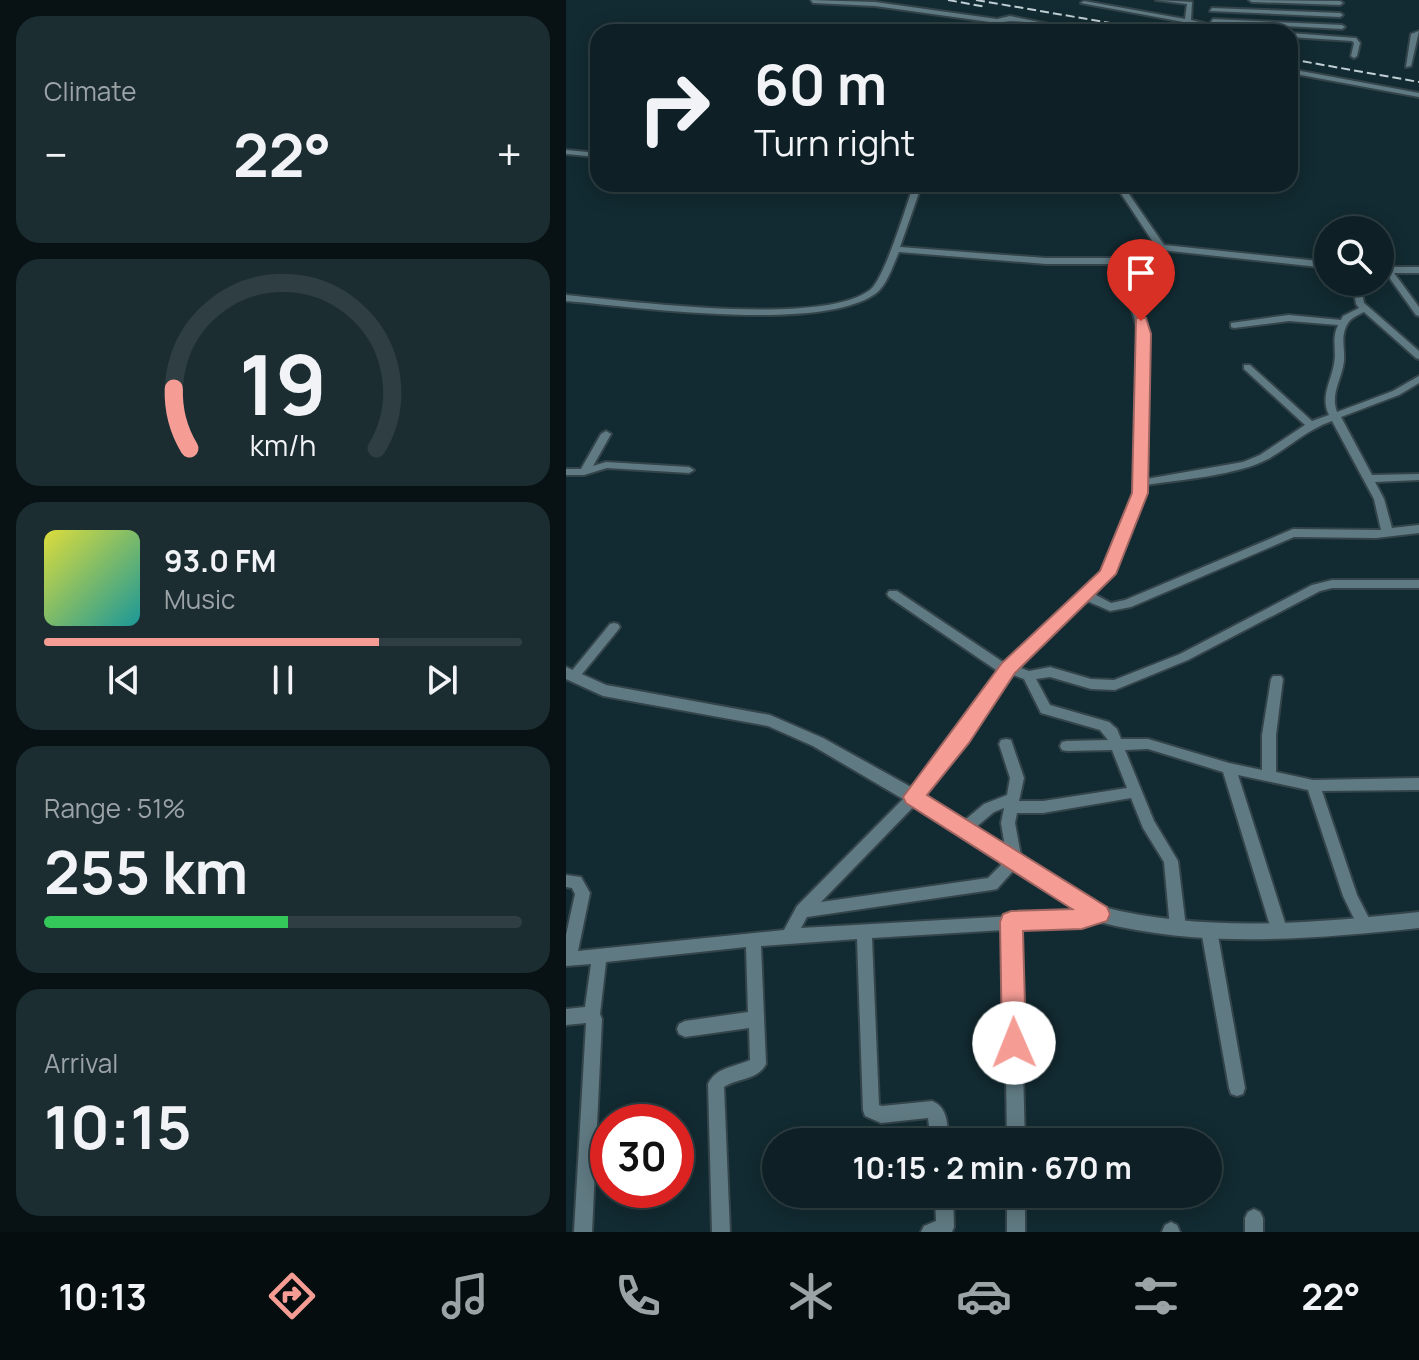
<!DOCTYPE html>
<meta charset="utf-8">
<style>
body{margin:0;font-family:Manrope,sans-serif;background:#1c2d32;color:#f1f3f6;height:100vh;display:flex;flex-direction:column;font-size:30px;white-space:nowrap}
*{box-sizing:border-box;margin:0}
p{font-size:26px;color:#9ba3a7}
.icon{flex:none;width:44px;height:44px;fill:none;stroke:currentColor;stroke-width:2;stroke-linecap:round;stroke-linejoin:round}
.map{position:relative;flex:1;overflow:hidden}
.sheet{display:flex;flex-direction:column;gap:16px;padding:16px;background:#081214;width:566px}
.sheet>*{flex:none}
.top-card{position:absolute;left:24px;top:24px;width:708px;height:168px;border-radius:24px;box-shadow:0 4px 20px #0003,0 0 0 2px #2e3e42;background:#0e2025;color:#f1f3f6;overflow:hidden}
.tools{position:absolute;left:748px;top:216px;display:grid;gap:16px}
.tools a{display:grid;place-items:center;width:80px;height:80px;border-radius:50%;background:#0e2025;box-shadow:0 4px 20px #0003,0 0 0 2px #2e3e42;font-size:40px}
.speed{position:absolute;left:24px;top:1104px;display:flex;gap:16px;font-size:40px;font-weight:700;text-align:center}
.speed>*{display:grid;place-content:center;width:104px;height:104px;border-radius:50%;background:#0e2025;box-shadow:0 4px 20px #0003,0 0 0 2px #2e3e42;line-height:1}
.speed .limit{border:12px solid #d22;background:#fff;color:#111}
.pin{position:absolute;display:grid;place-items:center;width:68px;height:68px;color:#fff;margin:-82px -34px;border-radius:50% 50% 50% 0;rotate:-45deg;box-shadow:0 0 8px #0007}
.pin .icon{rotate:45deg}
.me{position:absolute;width:88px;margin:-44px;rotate:359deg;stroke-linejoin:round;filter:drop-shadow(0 0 6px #0008)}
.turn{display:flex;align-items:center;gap:28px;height:168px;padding:0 32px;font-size:36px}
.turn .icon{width:104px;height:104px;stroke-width:2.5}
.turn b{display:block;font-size:56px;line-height:68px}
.big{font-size:60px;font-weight:700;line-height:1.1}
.sheet .widget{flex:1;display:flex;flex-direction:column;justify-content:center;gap:12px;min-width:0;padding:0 28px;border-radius:24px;background:#1c2d32}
.sheet .dial{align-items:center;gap:0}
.dial svg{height:208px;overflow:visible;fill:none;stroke:#2e3e42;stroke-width:7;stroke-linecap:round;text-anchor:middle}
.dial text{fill:#f1f3f6;stroke:none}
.song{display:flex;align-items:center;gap:24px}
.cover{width:96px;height:96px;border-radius:12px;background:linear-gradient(135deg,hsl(60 70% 55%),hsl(180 70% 35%))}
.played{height:8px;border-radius:4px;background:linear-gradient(90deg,#f59c95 70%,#2e3e42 70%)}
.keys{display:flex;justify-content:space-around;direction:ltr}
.heat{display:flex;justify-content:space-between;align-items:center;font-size:44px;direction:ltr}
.charge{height:12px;border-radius:6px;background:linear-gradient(90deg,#34c759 51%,#2e3e42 0)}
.trip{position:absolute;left:196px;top:1128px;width:460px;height:80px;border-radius:40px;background:#0e2025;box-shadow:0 4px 20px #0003,0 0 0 2px #2e3e42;font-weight:700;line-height:80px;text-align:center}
.menu{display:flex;height:128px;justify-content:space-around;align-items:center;background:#060d0f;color:#9ba3a7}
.menu .icon{width:56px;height:56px}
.menu .current{color:#f59c95}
.menu b{font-size:36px;color:#f1f3f6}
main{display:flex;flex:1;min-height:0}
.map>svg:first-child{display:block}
</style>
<main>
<section class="sheet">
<div class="widget"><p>Climate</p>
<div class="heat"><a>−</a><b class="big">22°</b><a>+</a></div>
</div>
<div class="widget dial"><svg viewBox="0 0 100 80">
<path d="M14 69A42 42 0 1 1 86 69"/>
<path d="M14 69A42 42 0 0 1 8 46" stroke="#f59c95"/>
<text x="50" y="56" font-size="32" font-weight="700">19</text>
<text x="50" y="72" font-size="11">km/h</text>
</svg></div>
<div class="widget">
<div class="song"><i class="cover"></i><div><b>93.0 FM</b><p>Music</p></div></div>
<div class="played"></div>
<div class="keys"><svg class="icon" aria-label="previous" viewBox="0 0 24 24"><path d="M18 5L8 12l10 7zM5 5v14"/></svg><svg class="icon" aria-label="pause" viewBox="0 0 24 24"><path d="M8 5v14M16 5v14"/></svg><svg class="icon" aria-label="next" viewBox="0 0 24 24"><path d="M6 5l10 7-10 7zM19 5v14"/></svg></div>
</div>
<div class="widget"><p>Range · 51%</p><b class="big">255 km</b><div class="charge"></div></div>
<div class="widget"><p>Arrival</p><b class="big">10:15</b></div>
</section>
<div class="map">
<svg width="853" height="1232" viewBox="0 0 853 1232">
<rect width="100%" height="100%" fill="#122a31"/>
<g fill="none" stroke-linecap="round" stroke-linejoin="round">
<!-- minor casing -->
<g stroke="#33444a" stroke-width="4">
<path id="minor" d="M245 0 309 2 431 19 444 16 521 32C491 32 460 16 431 23L309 6 247 3Z
M590 0 626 2 625 20 642 24 639 26 515 3 518 1 619 19 621 4Z
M683 0 774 1 777 3 774 5 686 2Z
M646 8 774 13 777 15 774 17 644 11Z
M647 19 776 25 779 27 776 29 645 22Z
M299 27 323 32 297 30 296 29Z
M853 31 845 66 840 67 845 34Z
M724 33 790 38 794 43 791 56 788 58 785 56 788 43 786 41 724 37Z
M724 69 853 93V97L724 73Z
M0 150 32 153V157L0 154Z
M348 184H356L334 247 480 258H553L570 247 589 245 554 192 462 186 458 184 550 187 548 184H556L598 245 762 262V268L595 250 575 251 560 262 583 334 580 479 677 462 694 455 739 425 678 369V365H684L746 421 763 415C754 397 765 382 768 364 771 349 765 340 772 325L723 321 668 328 665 327V323L723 315 775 320 777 316 793 308 790 304 787 287 791 284 795 287 798 303 853 351V359L850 358 798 312C792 315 786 317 782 323 774 336 779 347 778 361 776 379 764 393 771 412L827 391 853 376V383L833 395 775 417 806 475 853 474V480L809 482 818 499 826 528 853 525V533L810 538 728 537 565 607 544 611 521 601 452 667 463 671 484 667 525 679 548 680 614 654 746 585 766 580H853V588H766L754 591 622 660 549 690 525 689 484 677 470 679 484 705 543 722 551 729 555 739H582L663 763 696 770V735L705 679 707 676H715L717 679 710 735V772L747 780 853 778V790L756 791 791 895 807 926 804 931 799 933 794 931 777 896 742 790 672 775 721 929 718 934 713 936 708 934 705 929 657 772 582 749 559 750 588 821 612 861 620 928 617 933 612 935 607 933 604 928 598 862 577 828 565 798 477 813H451L449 823 456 861 431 889 426 890 241 917 235 928 516 912 533 907 538 909 540 914 538 919 516 926 453 929 459 1142H441L438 930 306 938 313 1105 316 1106 366 1101C383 1108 381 1126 383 1142H365L362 1118 315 1123 299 1116 297 1110 291 939 195 946 200 1064C192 1080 172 1078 158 1087L164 1232H146L142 1084C150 1067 169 1067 184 1060L183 1028 119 1037 113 1034 111 1029 113 1024 119 1021 182 1012 180 947 40 962 34 1014 36 1019 26 1232H8L20 1023 0 1025V1009L19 1007 25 964 0 966V935L9 894 6 888 0 887V875L15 877 24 893 12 951 218 930 231 906 343 793 391 733 433 672 323 597 321 594 323 591H331L440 664 537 572 569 493 573 334 552 264H480L333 252C327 265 321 286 309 294 253 333 70 307 0 301V295C64 301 254 327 304 290 319 278 340 206 348 184ZM766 421 808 499 815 530 727 529 559 600 545 603 528 594 548 574 579 493 580 485C613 480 673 475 702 459 725 446 740 430 766 421ZM445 674 458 679 475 713 534 730 542 740 501 741 496 742 494 746 496 750 501 751 546 750 561 788 477 801H453L458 778 445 740 440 739 435 740 433 744 444 778 441 795 418 804 393 825 391 829 393 833 398 835 403 833 428 812 438 808 435 823 441 859 422 878 255 902 353 801 401 741Z
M814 267H853V273H828L853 307V316L850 315 820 273H814Z
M40 431 45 434 27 466 40 462 123 467 128 470 123 473 41 468 18 475H0V469H15L35 434Z
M48 623 52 624 54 627 52 630 12 679H4L2 676 4 673 44 624Z
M643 923 648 925 651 930 679 1088 677 1094 671 1096 665 1094 663 1088 635 930 638 925Z
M369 1194H387L388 1227 386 1232H355L358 1226 370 1221Z
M441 1194H459V1232H441Z
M688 1209 694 1212 697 1218V1232H679V1218L682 1212Z
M605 1222 611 1225 614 1232H596L599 1225Z"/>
</g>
<!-- tertiary casing -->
<g stroke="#33444a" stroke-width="4">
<path id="tertiary" d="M0 667 40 685 204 715 257 738 354 792 537 907C640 933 749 923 853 912V928C747 939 638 949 533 922L342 802 247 746 202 726 37 696 0 679Z"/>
</g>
<!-- minor -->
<use href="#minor" fill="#607a83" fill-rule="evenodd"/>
<!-- tertiary -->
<use href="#tertiary" fill="#607a83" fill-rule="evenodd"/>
<!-- rail -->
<path stroke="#bfcfd4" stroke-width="2" stroke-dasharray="9 4" stroke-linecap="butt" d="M382 0 420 7
M410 0 597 32
M724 59 853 82"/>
</g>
<!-- route -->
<path fill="#f59c95" stroke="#9f6561" stroke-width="2" d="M570 318H580L585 334 582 493 550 574 449 673 403 743 361 795 541 907 544 914 541 921 516 929 457 931 460 1043 456 1052 448 1055 439 1052 436 1043 434 922 437 914 445 911 506 909 340 803 337 797 436 663 534 571 566 493Z"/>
</svg>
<div class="tools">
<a><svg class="icon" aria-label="search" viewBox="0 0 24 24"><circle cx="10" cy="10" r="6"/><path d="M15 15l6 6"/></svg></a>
</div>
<div class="speed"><div class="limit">30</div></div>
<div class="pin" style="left:575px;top:321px;background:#d93025"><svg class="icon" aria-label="arrive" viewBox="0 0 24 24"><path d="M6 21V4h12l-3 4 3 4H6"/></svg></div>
<svg class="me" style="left:448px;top:1043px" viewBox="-20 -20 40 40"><circle r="19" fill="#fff"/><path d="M0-13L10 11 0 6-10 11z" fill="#f59c95"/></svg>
<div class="trip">10:15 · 2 min · 670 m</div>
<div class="top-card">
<div class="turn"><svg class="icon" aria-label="right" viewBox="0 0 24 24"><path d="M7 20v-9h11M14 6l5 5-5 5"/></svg><div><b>60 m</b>Turn right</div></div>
</div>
</div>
</main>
<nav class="menu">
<b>10:13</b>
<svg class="icon current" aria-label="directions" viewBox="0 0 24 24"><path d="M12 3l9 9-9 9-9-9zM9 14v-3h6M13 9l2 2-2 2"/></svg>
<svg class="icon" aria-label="music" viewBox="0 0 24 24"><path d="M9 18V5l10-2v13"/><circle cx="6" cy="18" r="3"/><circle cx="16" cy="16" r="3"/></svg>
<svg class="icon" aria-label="phone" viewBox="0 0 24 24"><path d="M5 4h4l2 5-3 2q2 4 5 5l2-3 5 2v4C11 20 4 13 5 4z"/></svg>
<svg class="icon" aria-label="climate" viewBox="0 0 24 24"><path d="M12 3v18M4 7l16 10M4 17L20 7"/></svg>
<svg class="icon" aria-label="car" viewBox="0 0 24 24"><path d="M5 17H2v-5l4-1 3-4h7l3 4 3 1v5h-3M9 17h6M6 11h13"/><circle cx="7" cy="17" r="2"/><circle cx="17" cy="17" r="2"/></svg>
<svg class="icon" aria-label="filters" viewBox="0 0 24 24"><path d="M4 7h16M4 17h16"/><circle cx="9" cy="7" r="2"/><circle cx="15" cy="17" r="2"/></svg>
<b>22°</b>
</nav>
